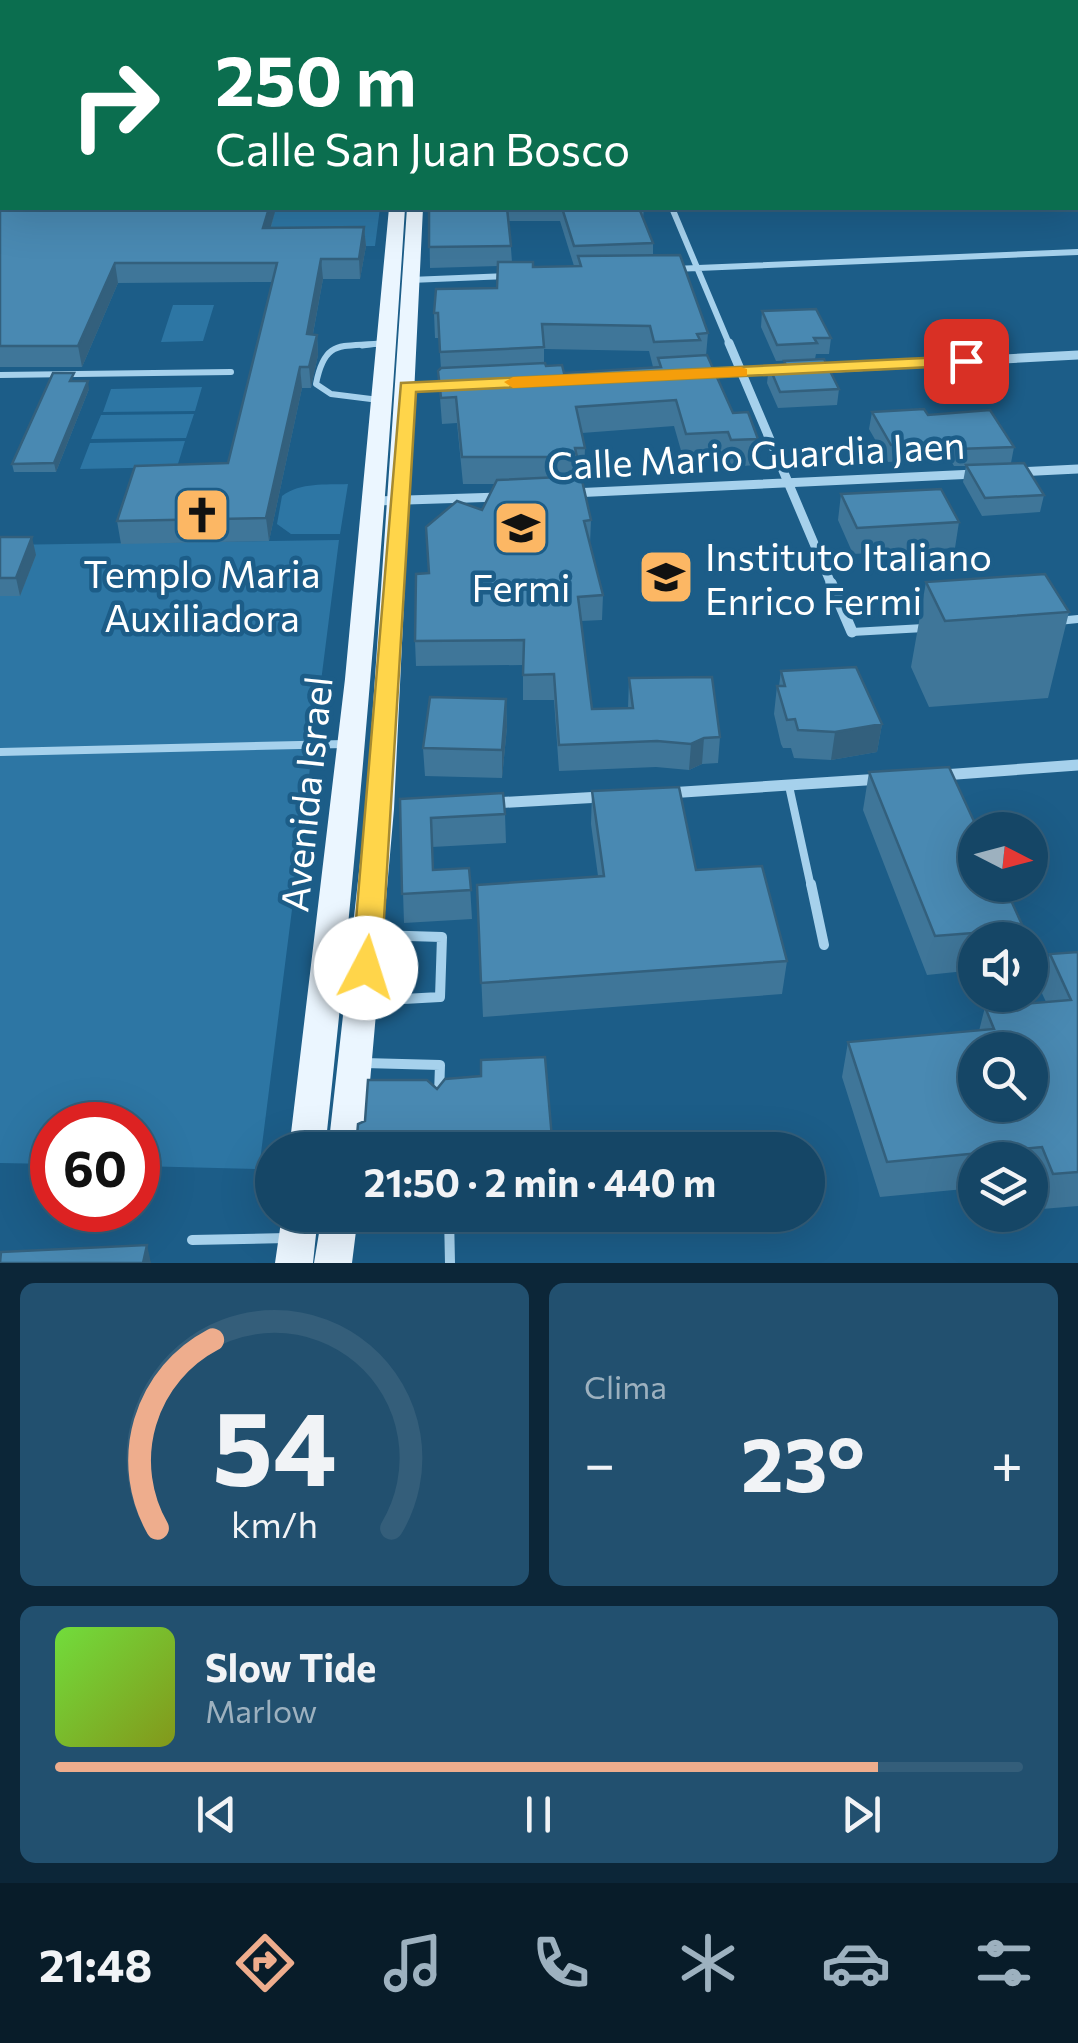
<!DOCTYPE html>
<html lang="es">
<meta charset="utf-8">
<style>
body{margin:0;font-family:Commissioner,sans-serif;background:#22506f;color:#f1f3f6;height:100vh;display:flex;flex-direction:column;font-size:38px;white-space:nowrap}
*{box-sizing:border-box;margin:0}
p{font-size:32px;color:#9db1bf}
.icon{flex:none;width:55px;height:55px;fill:none;stroke:currentColor;stroke-width:2;stroke-linecap:round;stroke-linejoin:round}
.map{position:relative;height:1263px;overflow:hidden}
.sheet{display:flex;flex-direction:column;gap:20px;padding:20px;background:#0c2638;flex:1}
.sheet>*{flex:none}
.top-card{position:absolute;left:0px;top:0px;width:1080px;height:210px;box-shadow:0 10px 40px #0002,0 0 0 2px #345e7a;background:#0b6e4f;color:#fff;overflow:hidden}
.needle{width:65px;rotate:96deg}
.buttons{position:absolute;left:958px;top:812px;display:grid;gap:20px}
.buttons a{display:grid;place-items:center;width:90px;height:90px;border-radius:50%;background:#154666;box-shadow:0 10px 40px #0002,0 0 0 2px #345e7a;font-size:50px}
.speed{position:absolute;left:30px;top:1102px;display:flex;gap:20px;font-size:50px;font-weight:700;text-align:center}
.speed>*{display:grid;place-content:center;width:130px;height:130px;border-radius:50%;background:#154666;box-shadow:0 10px 40px #0002,0 0 0 2px #345e7a;line-height:1}
.speed .limit{border:15px solid #d22;background:#fff;color:#111}
.pin{position:absolute;display:grid;place-items:center;width:85px;height:85px;color:#fff;margin:-42px;border-radius:20px;box-shadow:0 5px 15px #0006}
.me{position:absolute;width:110px;margin:-55px;rotate:5deg;stroke-linejoin:round;filter:drop-shadow(0 0 8px #0008)}
.turn{display:flex;align-items:center;gap:35px;height:210px;padding:0 50px;font-size:45px}
.turn .icon{width:130px;height:130px;stroke-width:2.5}
.turn b{display:block;font-size:70px;line-height:85px}
.big{font-size:75px;font-weight:700;line-height:1.1}
.sheet .tile{flex:1;display:flex;flex-direction:column;justify-content:center;gap:15px;min-width:0;padding:0 35px;border-radius:15px;background:#22506f}
.sheet .dial{align-items:center;gap:0}
.dial svg{height:260px;overflow:visible;fill:none;stroke:#345e7a;stroke-width:7;stroke-linecap:round;text-anchor:middle}
.dial text{fill:#f1f3f6;stroke:none}
.song{display:flex;align-items:center;gap:30px}
.cover{width:120px;height:120px;border-radius:15px;background:linear-gradient(135deg,hsl(100 70% 55%),hsl(70 70% 35%))}
.played{height:10px;border-radius:5px;background:linear-gradient(90deg,#eead8d 85%,#345e7a 85%)}
.keys{display:flex;justify-content:space-around;direction:ltr}
.heat{display:flex;justify-content:space-between;align-items:center;font-size:55px;direction:ltr}
.sheet .tiles{flex:1;display:grid;gap:20px;grid-template-columns:1fr 1fr}
.tile:last-child{grid-column:span 2}
.trip{position:absolute;left:255px;top:1132px;width:570px;height:100px;border-radius:50px;background:#154666;box-shadow:0 10px 40px #0002,0 0 0 2px #345e7a;font-weight:700;line-height:100px;text-align:center}
.tab-bar{display:flex;height:160px;justify-content:space-around;align-items:center;background:#081c29;color:#9db1bf}
.tab-bar .icon{width:70px;height:70px}
.tab-bar .active{color:#eead8d}
.tab-bar b{font-size:45px;color:#f1f3f6}
.map>svg:first-child{display:block}
</style>
<div class="map">
<svg width="1078" height="1263" viewBox="0 0 1078 1263">
<rect width="100%" height="100%" fill="#1c5d88"/>
<!-- green -->
<path fill="#2d76a4" d="M276 208H380L375 246 265 247Z
M173 305H214L203 341 161 342Z
M202 387 195 411 103 412 111 389Z
M194 414 186 438 91 439 101 415Z
M185 441 177 467 80 469 90 443Z
M348 484 340 534H291L277 524 282 496C301 482 325 485 348 484Z
M339 540 259 1169 138 1166V1125H52V1164L0 1163V545Z"/>
<g fill="none" stroke-linecap="round" stroke-linejoin="round">
<!-- lane-far3 -->
<path stroke="#a6d1ec" stroke-width="5" d="M362 346 385 343"/>
<!-- lane-far2 -->
<path stroke="#a6d1ec" stroke-width="6" d="M0 375 231 372
M379 400 331 394 316 384C325 337 342 348 384 343"/>
<!-- lane-far1 -->
<path stroke="#a6d1ec" stroke-width="8" d="M1058 621 1078 619
M852 632 924 628
M0 752 345 744
M789 786 811 887"/>
<!-- lane -->
<path stroke="#a6d1ec" stroke-width="10" d="M811 884 824 945
M367 1001 440 997 442 937 375 935
M364 1063 440 1065 439 1095
M449 1215 450 1263
M192 1240 287 1238"/>
<!-- street-far2 -->
<path stroke="#a6d1ec" stroke-width="6" d="M672 208 730 346
M674 269 1078 252
M410 280 508 276"/>
<!-- street-far1 -->
<path stroke="#a6d1ec" stroke-width="9" d="M729 343 832 586
M817 369 1078 355
M702 374 780 370
M403 387 451 385
M1017 472 1078 469
M572 493 975 474
M376 501 500 497"/>
<!-- street -->
<path stroke="#a6d1ec" stroke-width="11" d="M831 583 852 632
M943 775 1078 765
M668 793 881 779
M494 803 601 797"/>
<!-- secondary -->
<path fill="#d2e9f9" fill-rule="evenodd" d="M0 125 2 126V132L0 133Z"/>
<!-- primary -->
<path fill="#ebf6ff" fill-rule="evenodd" d="M718 0H731L732 2H720Z
M751 0H763L764 2H752Z
M389 208H405C385 523 359 837 325 1150H289L345 679Z
M407 208H423L394 809 364 1150H328L366 809Z
M282 1215H318L313 1263H275Z
M322 1215H358L352 1263H314Z"/>
</g>
<!-- wall -->
<path fill="#3f7699" fill-rule="evenodd" d="M0 131 276 208 271 228 364 227 366 246 360 279H323L313 334 317 335 318 355 311 388H302L269 541 121 544 117 521 228 463 273 282 118 283 82 367H0Z
M429 208H644L643 218 653 243V255L708 333 706 356 733 413 758 439 756 465 729 467 726 459 684 461 674 426 582 433 585 448 584 474 577 475V477L591 520 590 544 603 595 602 620 581 621 592 709 628 708 629 678 720 737 718 763 702 764 689 770 656 767 559 771 554 700H523V665L416 666 415 641 428 573 482 510 495 484H463L457 423 442 424 438 371 441 369 439 338H435L434 313 497 288 498 266 430 268ZM509 221H560L574 266 533 267 512 262ZM544 349 649 351 653 367 564 373 546 366 544 363Z
M762 311 831 338 829 354H816L815 359 776 361 761 327Z
M784 361 839 389 837 405 778 408 767 383 769 366H784Z
M89 389 56 472H14L12 464Z
M872 412 928 415 1014 447 1011 463 1044 495 1040 512 982 516 963 482 966 466H954L949 458 888 462 869 429Z
M841 494 959 522 955 548 853 554 838 520Z
M0 537 36 555 20 596H0Z
M926 582 1069 612 1048 698 929 707 911 667Z
M781 671 882 724 877 752 831 760 794 758 791 748H783L781 744 774 714 777 686H779Z
M506 699 507 727 502 778 425 776 423 748Z
M869 772 1024 929 1021 940H975V970L927 975 863 810Z
M592 791 696 870 787 961 782 994 483 1017 477 885 598 876 591 824Z
M400 799 505 814 506 843 432 847 433 870 469 868 472 919 404 923Z
M1078 952V1206L1042 1209 1030 1182V1160H975V1188L880 1197 842 1077 848 1042 979 1031 985 1007 1046 1002 1040 989 1050 954Z
M437 1089 553 1150H357L358 1124Z"/>
<!-- shaded-wall -->
<path fill="#33607d" d="M532 0H565V2H493Z
M2 35V59L0 60V36Z
M269 208H276L265 247 263 228Z
M364 227 366 246 360 279 359 259Z
M321 259 323 279 309 355 307 334Z
M115 263 118 283 82 367 78 346Z
M317 335 318 355 311 388 309 367Z
M300 367 302 388 269 541 266 518Z
M88 381 89 389 56 472 54 463Z
M32 537 36 555 20 596 16 578Z
M506 699 507 727 502 778V750Z
M882 724 877 752 831 760 835 732Z
M704 738 702 764 689 770 691 744Z
M147 1245 151 1263H143Z"/>
<!-- building -->
<path fill="#4989b2" stroke="#33607d" stroke-width="2.5" fill-rule="evenodd" d="M0 0H532L493 2H2V35L0 36Z
M767 0H1078V37V2H767Z
M0 131H2V208H269L263 228 364 227 359 259H321L307 334 317 335 309 367H300L266 518 117 521 135 466 228 463 277 263H115L78 346H0Z
M429 208H507L511 246 429 247Z
M562 208H639L653 243 574 246Z
M680 255 708 333 697 334 700 340 654 342 650 326 542 324 544 347 440 352 438 313H434L436 289 497 288 498 262H533V267L581 266 578 256Z
M816 309 831 338H814L817 343 777 345 762 311Z
M707 355 733 413 748 412 758 439 731 440 728 432 686 434 676 400 576 407 585 448H575L577 457H462L456 397 441 398 438 371 441 368 545 363 546 366 562 365 564 373 661 367 658 358Z
M824 359 839 389 780 392 769 366 786 365 784 361Z
M53 373H74L70 381H88L54 463 12 464Z
M924 409 928 415 990 410 1014 447 957 449 952 441 891 445 872 412Z
M1024 463 1044 495 985 498 966 465Z
M581 476 591 520 584 521 603 595 578 597 592 709 633 708 629 678 712 677 720 737 704 738 691 744 657 741 559 745 554 674 523 675 524 640 415 641 416 574 429 573 426 527 457 501 482 510 497 480Z
M941 489 959 522 857 528 841 494Z
M0 537H32L16 578H0Z
M1045 574 1069 612 945 621 926 582Z
M856 667 882 724 835 732 798 730 795 719 787 720 777 686H785L781 671Z
M430 697 506 699 502 750 423 748Z
M949 767 978 830H975V885H1004L1024 929 935 936 869 772Z
M679 787 696 870 762 866 787 961 481 983 477 885 604 876 592 791Z
M503 793 505 814 431 818 433 870 469 868 471 890 402 894 400 799Z
M1078 952V1172L1053 1174 1042 1147 887 1162 848 1042 994 1029 985 1007 1071 1000 1050 954ZM975 1050H1030V1105H975Z
M545 1057 553 1150H484V1143L356 1148 358 1124 365 1121 368 1080H427L437 1089 445 1079 481 1076V1060Z
M147 1245 143 1263H0L1 1252Z"/>
<!-- route -->
<path fill="#ffd54a" stroke="#a68a30" stroke-width="2.5" d="M966 356 972 357V365L416 392 381 968 377 976 366 979 356 976 352 968 401 383Z"/>
<!-- slow -->
<path fill="#f59e0b" d="M741 367 747 369V376L513 388 504 382 513 377Z"/>
<!-- icons -->
<defs>
<g id="church-square" transform="scale(2.875)"><rect x="-9" y="-9" width="18" height="18" rx="4" fill="#fcb764" stroke="#1c5d88"/><path d="M-1.2-6h2.4v3.5h3.3v2.4h-3.3V6h-2.4V-.1h-3.3v-2.4h3.3Z" fill="#111"/></g>
<g id="school-square" transform="scale(2.875)"><rect x="-9" y="-9" width="18" height="18" rx="4" fill="#fcb764" stroke="#1c5d88"/><path d="M0-5L7-2L0 1L-7-2ZM-4 1L0 2.5L4 1V4Q0 6-4 4Z" fill="#111"/></g>
</defs>
<g fill-rule="evenodd">
<use href="#church-square" x="202" y="515"/>
<use href="#school-square" x="521" y="528"/>
<use href="#school-square" x="666" y="577"/>
</g>
<g text-anchor="middle" dominant-baseline="central" stroke-width="9" stroke-linejoin="round" paint-order="stroke">
<!-- street labels -->
<g font-size="38" fill="#fff" stroke="#1c5d88">
<text transform="translate(756 454) rotate(-3)">Calle Mario Guardia Jaen</text>
<text transform="translate(305 794) rotate(-84)">Avenida Israel</text>
</g>
<!-- poi labels -->
<g font-size="38" fill="#fff" stroke="#1c5d88">
<text x="705" y="555" text-anchor="start">Instituto Italiano<tspan x="705" dy="44">Enrico Fermi</tspan></text>
<text x="202" y="572">Templo Maria<tspan x="202" dy="44">Auxiliadora</tspan></text>
<text x="521" y="586">Fermi</text>
</g>
</g>
</svg>
<div class="buttons">
<a><svg class="needle" viewBox="-14 -14 28 28"><path d="M0-13l5 13h-10z" fill="#e53935"/><path d="M0 13l5-13h-10z" fill="#9db1bf"/></svg></a>
<a><svg class="icon" aria-label="sound" viewBox="0 0 24 24"><path d="M4 9h4l5-4v14l-5-4H4zM17 9q2 3 0 6"/></svg></a>
<a><svg class="icon" aria-label="search" viewBox="0 0 24 24"><circle cx="10" cy="10" r="6"/><path d="M15 15l6 6"/></svg></a>
<a><svg class="icon" aria-label="layers" viewBox="0 0 24 24"><path d="M12 4l9 5-9 5-9-5zM3 14l9 5 9-5"/></svg></a>
</div>
<div class="speed"><div class="limit">60</div></div>
<div class="pin" style="left:966px;top:361px;background:#d93025"><svg class="icon" aria-label="arrive" viewBox="0 0 24 24"><path d="M6 21V4h12l-3 4 3 4H6"/></svg></div>
<svg class="me" style="left:366px;top:968px" viewBox="-20 -20 40 40"><circle r="19" fill="#fff"/><path d="M0-13L10 11 0 6-10 11z" fill="#ffd54a"/></svg>
<div class="trip">21:50 · 2 min · 440 m</div>
<div class="top-card">
<div class="turn"><svg class="icon" aria-label="right" viewBox="0 0 24 24"><path d="M7 20v-9h11M14 6l5 5-5 5"/></svg><div><b>250 m</b>Calle San Juan Bosco</div></div>
</div>
</div>
<section class="sheet">
<div class="tiles">
<div class="tile dial"><svg viewBox="0 0 100 80">
<path d="M14 69A42 42 0 1 1 86 69"/>
<path d="M14 69A42 42 0 0 1 31 11" stroke="#eead8d"/>
<text x="50" y="56" font-size="32" font-weight="700">54</text>
<text x="50" y="72" font-size="11">km/h</text>
</svg></div>
<div class="tile"><p>Clima</p>
<div class="heat"><a>−</a><b class="big">23°</b><a>+</a></div>
</div>
<div class="tile">
<div class="song"><i class="cover"></i><div><b>Slow Tide</b><p>Marlow</p></div></div>
<div class="played"></div>
<div class="keys"><svg class="icon" aria-label="previous" viewBox="0 0 24 24"><path d="M18 5L8 12l10 7zM5 5v14"/></svg><svg class="icon" aria-label="pause" viewBox="0 0 24 24"><path d="M8 5v14M16 5v14"/></svg><svg class="icon" aria-label="next" viewBox="0 0 24 24"><path d="M6 5l10 7-10 7zM19 5v14"/></svg></div>
</div>
</div>
</section>
<nav class="tab-bar">
<b>21:48</b>
<svg class="icon active" aria-label="directions" viewBox="0 0 24 24"><path d="M12 3l9 9-9 9-9-9zM9 14v-3h6M13 9l2 2-2 2"/></svg>
<svg class="icon" aria-label="music" viewBox="0 0 24 24"><path d="M9 18V5l10-2v13"/><circle cx="6" cy="18" r="3"/><circle cx="16" cy="16" r="3"/></svg>
<svg class="icon" aria-label="phone" viewBox="0 0 24 24"><path d="M5 4h4l2 5-3 2q2 4 5 5l2-3 5 2v4C11 20 4 13 5 4z"/></svg>
<svg class="icon" aria-label="climate" viewBox="0 0 24 24"><path d="M12 3v18M4 7l16 10M4 17L20 7"/></svg>
<svg class="icon" aria-label="car" viewBox="0 0 24 24"><path d="M5 17H2v-5l4-1 3-4h7l3 4 3 1v5h-3M9 17h6M6 11h13"/><circle cx="7" cy="17" r="2"/><circle cx="17" cy="17" r="2"/></svg>
<svg class="icon" aria-label="filters" viewBox="0 0 24 24"><path d="M4 7h16M4 17h16"/><circle cx="9" cy="7" r="2"/><circle cx="15" cy="17" r="2"/></svg>
</nav>
